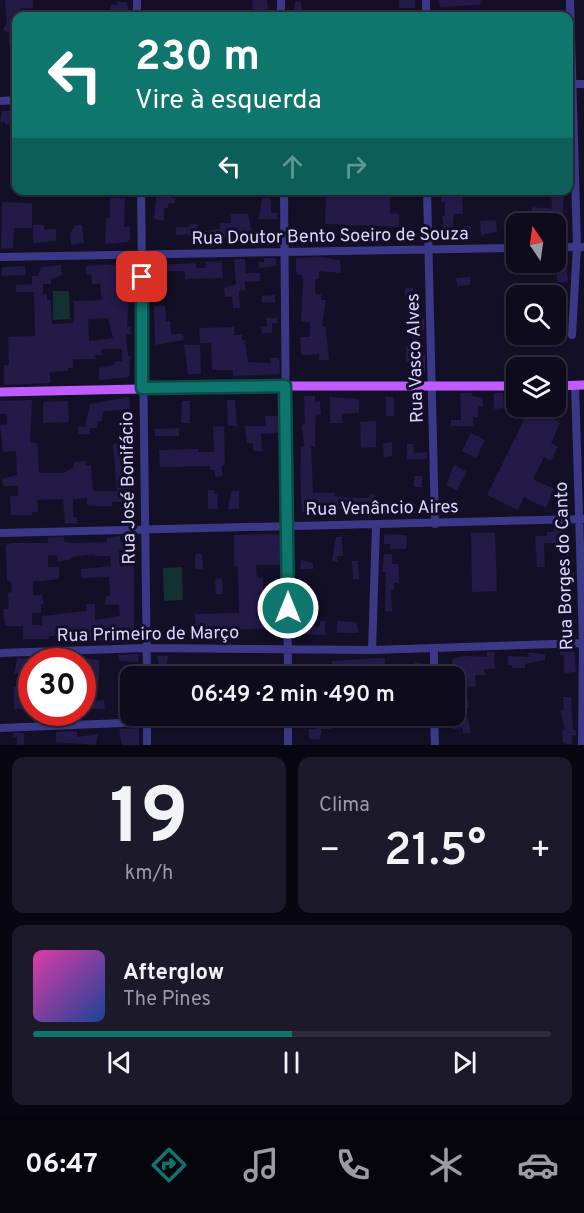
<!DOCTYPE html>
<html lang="pt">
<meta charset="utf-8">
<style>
body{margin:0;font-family:Overpass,sans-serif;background:#1c192a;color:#f1f3f6;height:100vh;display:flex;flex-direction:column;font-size:22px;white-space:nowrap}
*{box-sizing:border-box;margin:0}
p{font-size:20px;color:#9b9ba4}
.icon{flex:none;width:33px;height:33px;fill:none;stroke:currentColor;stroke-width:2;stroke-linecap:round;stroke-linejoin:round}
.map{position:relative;height:745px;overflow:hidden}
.side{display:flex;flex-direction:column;gap:12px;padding:12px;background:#080610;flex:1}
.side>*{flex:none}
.guide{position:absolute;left:12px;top:12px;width:561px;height:183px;border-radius:12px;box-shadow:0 2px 4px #0004,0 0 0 2px #2e2b3b;background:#0f766e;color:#fff;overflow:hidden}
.needle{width:39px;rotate:347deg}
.controls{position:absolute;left:506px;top:213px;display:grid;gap:12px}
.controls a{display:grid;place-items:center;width:60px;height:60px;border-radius:12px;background:#0e0b1d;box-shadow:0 2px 4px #0004,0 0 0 2px #2e2b3b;font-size:30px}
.speed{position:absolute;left:18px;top:648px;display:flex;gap:12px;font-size:30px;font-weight:700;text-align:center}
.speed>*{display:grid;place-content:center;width:78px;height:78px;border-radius:50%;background:#0e0b1d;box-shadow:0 2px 4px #0004,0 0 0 2px #2e2b3b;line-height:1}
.speed .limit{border:9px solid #d22;background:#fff;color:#111}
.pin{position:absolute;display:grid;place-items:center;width:51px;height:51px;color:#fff;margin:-26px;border-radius:12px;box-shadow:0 3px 9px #0006}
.me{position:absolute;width:66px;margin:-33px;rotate:0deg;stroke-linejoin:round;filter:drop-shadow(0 0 4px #0008)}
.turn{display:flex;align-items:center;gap:21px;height:126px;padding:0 24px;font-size:27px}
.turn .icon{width:78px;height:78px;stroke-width:2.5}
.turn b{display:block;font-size:42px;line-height:51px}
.lanes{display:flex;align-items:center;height:57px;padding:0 24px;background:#0003;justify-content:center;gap:30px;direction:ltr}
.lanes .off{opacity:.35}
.big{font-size:45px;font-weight:600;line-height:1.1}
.side .widget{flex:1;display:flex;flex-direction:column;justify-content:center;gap:9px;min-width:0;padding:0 21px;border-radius:12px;background:#1c192a}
.side .dial{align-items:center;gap:0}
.dial b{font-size:78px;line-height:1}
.song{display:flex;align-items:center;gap:18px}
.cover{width:72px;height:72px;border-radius:9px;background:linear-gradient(135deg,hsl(320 70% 55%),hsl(220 70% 35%))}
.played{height:6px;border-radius:3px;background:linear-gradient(90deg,#0f766e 50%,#2e2b3b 50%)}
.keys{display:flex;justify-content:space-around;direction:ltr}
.heat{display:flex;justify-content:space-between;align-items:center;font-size:33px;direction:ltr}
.side .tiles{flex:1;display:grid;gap:12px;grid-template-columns:1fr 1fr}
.widget:last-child{grid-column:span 2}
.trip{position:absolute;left:120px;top:666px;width:345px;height:60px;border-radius:12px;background:#0e0b1d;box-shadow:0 2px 4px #0004,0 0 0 2px #2e2b3b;font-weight:600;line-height:60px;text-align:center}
.menu{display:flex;height:96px;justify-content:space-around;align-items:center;background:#06040c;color:#9b9ba4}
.menu .icon{width:42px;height:42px}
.menu .on{color:#0f766e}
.menu b{font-size:27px;color:#f1f3f6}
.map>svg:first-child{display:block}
</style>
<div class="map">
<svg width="584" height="745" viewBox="0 0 584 745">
<rect width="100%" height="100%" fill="#130f27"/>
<!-- green -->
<path fill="#123130" d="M53 291H69L70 319 53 320Z
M182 567 183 600 164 601 163 568Z"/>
<!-- building -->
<path fill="#231a48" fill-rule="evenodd" d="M5 0H33V8L19 9 20 16 13 18 16 45 9 46V33L3 30 7 22Z
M252 0H267L269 16H253Z
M399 0H415V8H399Z
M439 0H481L480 5 440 7Z
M117 2H127L129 15 111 16 110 5H117Z
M295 2H301L302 16H294Z
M16 110V123L5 125V122H0L2 111Z
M157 190H171V198H175V203L168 204V208H164V221L154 219Z
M326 190 390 191V213L399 214V227L325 224Z
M556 190H563L564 223H550V217L531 218 532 207 552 209 551 193H556Z
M455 191H462L463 214H454L451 239H445L442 216H445V202H441V196H455Z
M110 198H125L124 227H130V240L127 242 105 244 106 218H110Z
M262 198H271V213H277V219H259Z
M2 202 32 203V228H14L13 248 1 249Z
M231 214H248L252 232H240V236L217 238V240H197V237H189L188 234 176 235V227H188L191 224H197V232L220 229V223H231Z
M496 220 497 232 481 235 480 221Z
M33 225H44V230L56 229V241L33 243Z
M75 225H82L84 243 71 245 70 234Z
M464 226H471V239L462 240Z
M557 253H565L568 282H557Z
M321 257 340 260 341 273 319 271V279H316L315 283V294H321V300H326L322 326 326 327 329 360H319V354L301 355V348L300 337H310V322H301L303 283 302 275H298L296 271V258Z
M264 258H276V266L259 268V262H264Z
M234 259H245L246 273H260V281L245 282V290L239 291 240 308H233L232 297H225L224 288 236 284Z
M222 261 223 278 185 279V271H164V279H156V265L196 263V268H206L205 262Z
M124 264 123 289H129L127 327H131V334L126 335 128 356H131L129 377 99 380V368L114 365 115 361H122V349H101L102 355H95L96 359H73V368H68V371L50 372V383L4 385V365H9L8 337 35 336 34 292H16V285L32 284V276H38L41 267 61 265 62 275 51 279V284H43V295L47 294V300H51L52 324 74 323V301L102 300 100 284H92L91 275H86V266ZM108 318 113 338 89 341 88 319Z
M25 266 26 275 2 276V267Z
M470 277V285L457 286 456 278Z
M405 288H413V297H405Z
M275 295V302L262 303V296Z
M154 306H165L166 321H170L171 334H183L184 340 155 345Z
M407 308H417V319H424V330H420V339H412L413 323H409Z
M266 318H277V323H272V333H262L261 327H267Z
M234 327V335H242V340H245L248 362 270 363V358H279L280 374 233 376V370H212L211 343H200L199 328Z
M184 345H200L201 374H188Z
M406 347H414V355L425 354V373H417V362H406Z
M460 393H472V396L483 398V406L478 407V417H473V426H451V420H461Z
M494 393H503L504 408 494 409Z
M304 396H315V402H320L321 414H316L315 446H311L313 493H334V496L355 498H369V494H375L371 510 337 508V511L302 512 300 476 301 447H304L302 425H305Z
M129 397 130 409 103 411 102 421H98L97 428H90V434H78V427H85L90 404Z
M330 397 359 399V413L342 414 343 423H330Z
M386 397H394V416H386Z
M32 400 30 443H36L38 448 39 473H63L74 467V462L85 461V466H91L93 491H117L113 444 133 441 134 482H130L128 489H123L124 502H112V506H91L87 505V498L73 499V517H77V523L65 524 63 499 37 500 38 512H32V515H11L10 496H18V486H3L2 479 17 475 16 451 3 452 0 425 7 424V414H0V401Z
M227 400H235L237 426H228Z
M68 401 69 422 43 423V402Z
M182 401H190V423H181Z
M521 406H527L560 423 551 443 558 447 551 461 544 457 533 479 554 489 546 508 524 497 518 510 487 495 524 420 516 416Z
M265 416H279V431L278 433 261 434 262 451H253V443H247L245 426H266Z
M376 421V447L361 448 360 422Z
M224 426 225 465H222V476L215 477V470H210V466L160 467 159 450 198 449V452H214L213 427Z
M179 428V436H155V429Z
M471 433 485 440 476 458 462 451Z
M392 442V456L384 457 383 443Z
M407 444H413L414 453 427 452V459H407Z
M454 465 467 472 457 490 446 485Z
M414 476H422V487H414Z
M208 490H214V494H217L218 509H208Z
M239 490V509H228L231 491Z
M554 529H565V543H544L545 567H537L535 536H547V532H554Z
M471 533H495L497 591 472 592Z
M281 534V565H256L257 578H263V589H273L274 615H278V629L210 630 209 636H196L195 614 239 613 238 566H234V535Z
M384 534 407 535 406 549H390V544H384Z
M120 536V542L131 541V550H119L120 564H134V642L121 643V635L107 636V640L69 641V635L49 636V639H23V626H5L3 609H9L8 593 12 592 11 581H7L6 545 14 543H48V538L64 537V542L73 543 107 542V538ZM95 554V556H110L111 566 81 569V578L109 577 110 596H106L105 605H119L120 616 95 620V604H86V611L42 616V625H32V613H41V604H44L42 595H33V582L59 579V567H48V555H57L58 562 71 559V557Z
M336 537H342L343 556H337L338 562H332Z
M195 554H202L203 569H195Z
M384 554H392V564H398L399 573V583H394V590H391L392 611H385L386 572H382Z
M301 560 313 563V569H300Z
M352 561H358L359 579H353Z
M574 572V580L565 581V573Z
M222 578 223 594H216L215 579Z
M559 596H570L569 608H559Z
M302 603H314V610H302Z
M320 621H325V635L302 634V627L320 626Z
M337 621 356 622 359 633H337Z
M574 649 576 672 564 673V655H560V650Z
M487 652H494L495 669H484L485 675H475L476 686 466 687 469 708 454 709 452 659 466 656 487 657Z
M528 653 545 654V660L525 664V668H512V665H508V656L529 657Z
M139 654 138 662 119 661 118 655Z
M157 656H168L166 668H159Z
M17 658 31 659V671L14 674Z
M82 658 99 660V681H93L92 667H82Z
M376 658H385V665H376V671H366V676H332V661Z
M415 662 426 664V670L415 671Z
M238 666 250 668V676H235V669Z
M196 670H207V676H196Z
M129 685 130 692H124V697H118V686Z
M31 686 32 709H14V687Z
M82 697H91V701L104 700 105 709H82Z
M563 697H571L573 730H576V735H572V745L563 743 562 730H565L560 710H564Z
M120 703H130V709L120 710Z
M317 718H331V729H322L320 739H309V729H317Z
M468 718 471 733 463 734V728L452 729V720Z
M139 728V745H122L119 729Z
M77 731V737L98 734 96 745 56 742V732Z
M13 733H24V745H17V737H13Z"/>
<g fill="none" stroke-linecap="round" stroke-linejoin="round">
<!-- minor -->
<path stroke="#3b3987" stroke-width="8" d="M137 0V16
M281 0V16
M426 0V16
M570 0 577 246 572 335
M568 84H584
M0 101 16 100
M141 190 147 676
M284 190 288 676
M427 190 435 524
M555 247H584
M0 257 516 248
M575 385 583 643 582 745
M0 533 584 519
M434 649V676
M372 650 376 526
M0 653 146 648 372 650 584 643
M147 716V745
M434 716 435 745
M0 728 147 722
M288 745V716"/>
<!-- major -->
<path stroke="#c05cff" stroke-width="9" d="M555 386 584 385
M0 392 285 386H516"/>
</g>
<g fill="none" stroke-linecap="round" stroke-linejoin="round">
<!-- route casing -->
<g stroke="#0a4d48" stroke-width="15">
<path id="route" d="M142 277V388L285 386 288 608"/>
</g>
<!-- route -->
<use href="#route" stroke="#0f766e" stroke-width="10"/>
</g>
<g text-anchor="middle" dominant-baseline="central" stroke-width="6" stroke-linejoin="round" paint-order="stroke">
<!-- street labels -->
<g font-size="18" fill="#d9d5ff" stroke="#130f27">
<text transform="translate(330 237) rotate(-1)">Rua Doutor Bento Soeiro de Souza</text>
<text transform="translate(416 358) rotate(-92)">Rua Vasco Alves</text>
<text transform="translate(129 488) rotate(-91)">Rua José Bonifácio</text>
<text transform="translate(382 509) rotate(-1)">Rua Venâncio Aires</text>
<text transform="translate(565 566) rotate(-92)">Rua Borges do Canto</text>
<text transform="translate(148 635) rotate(-1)">Rua Primeiro de Março</text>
</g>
</g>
</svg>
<div class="controls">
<a><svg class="needle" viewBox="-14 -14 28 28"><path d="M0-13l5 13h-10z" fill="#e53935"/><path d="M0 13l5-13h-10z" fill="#9b9ba4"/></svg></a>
<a><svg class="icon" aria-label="search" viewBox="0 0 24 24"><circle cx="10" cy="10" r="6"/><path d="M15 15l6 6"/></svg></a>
<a><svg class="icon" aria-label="layers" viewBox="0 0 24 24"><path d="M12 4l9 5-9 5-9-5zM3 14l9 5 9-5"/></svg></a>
</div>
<div class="speed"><div class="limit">30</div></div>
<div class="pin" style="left:142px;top:277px;background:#d93025"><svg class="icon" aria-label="arrive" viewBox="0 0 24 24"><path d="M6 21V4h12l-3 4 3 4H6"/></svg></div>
<svg class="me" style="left:288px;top:608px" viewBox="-20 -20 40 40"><circle r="17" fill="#0f766e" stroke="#fff" stroke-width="3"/><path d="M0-11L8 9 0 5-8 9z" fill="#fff"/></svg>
<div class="trip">06:49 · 2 min · 490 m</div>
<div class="guide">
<div class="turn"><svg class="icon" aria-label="left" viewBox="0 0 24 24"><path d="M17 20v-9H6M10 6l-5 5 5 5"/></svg><div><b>230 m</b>Vire à esquerda</div></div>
<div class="lanes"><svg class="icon" aria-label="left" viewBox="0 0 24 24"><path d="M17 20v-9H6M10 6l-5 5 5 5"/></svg><svg class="icon off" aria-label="ahead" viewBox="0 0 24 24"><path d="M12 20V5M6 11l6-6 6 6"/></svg><svg class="icon off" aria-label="right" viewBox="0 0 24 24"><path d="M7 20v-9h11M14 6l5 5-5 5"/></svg></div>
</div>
</div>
<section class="side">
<div class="tiles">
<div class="widget dial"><b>19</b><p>km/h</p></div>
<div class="widget"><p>Clima</p>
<div class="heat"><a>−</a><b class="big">21.5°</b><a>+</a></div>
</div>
<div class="widget">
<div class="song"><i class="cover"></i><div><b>Afterglow</b><p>The Pines</p></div></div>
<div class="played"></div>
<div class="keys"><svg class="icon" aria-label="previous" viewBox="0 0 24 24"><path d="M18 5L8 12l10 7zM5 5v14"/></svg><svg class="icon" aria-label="pause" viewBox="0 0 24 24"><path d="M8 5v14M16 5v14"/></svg><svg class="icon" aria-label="next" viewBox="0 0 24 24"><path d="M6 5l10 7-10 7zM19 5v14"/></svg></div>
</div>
</div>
</section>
<nav class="menu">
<b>06:47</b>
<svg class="icon on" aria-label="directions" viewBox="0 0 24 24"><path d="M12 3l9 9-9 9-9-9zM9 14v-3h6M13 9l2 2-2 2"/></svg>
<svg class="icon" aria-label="music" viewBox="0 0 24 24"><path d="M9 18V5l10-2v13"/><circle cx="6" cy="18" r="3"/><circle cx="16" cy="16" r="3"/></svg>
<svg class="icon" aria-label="phone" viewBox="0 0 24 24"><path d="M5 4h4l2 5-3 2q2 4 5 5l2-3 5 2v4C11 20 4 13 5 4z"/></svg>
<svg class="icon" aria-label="climate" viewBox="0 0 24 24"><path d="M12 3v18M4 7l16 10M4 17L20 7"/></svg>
<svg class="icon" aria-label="car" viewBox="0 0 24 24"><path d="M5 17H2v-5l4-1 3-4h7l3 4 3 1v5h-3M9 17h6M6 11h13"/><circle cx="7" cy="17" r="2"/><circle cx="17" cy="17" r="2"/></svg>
</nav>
